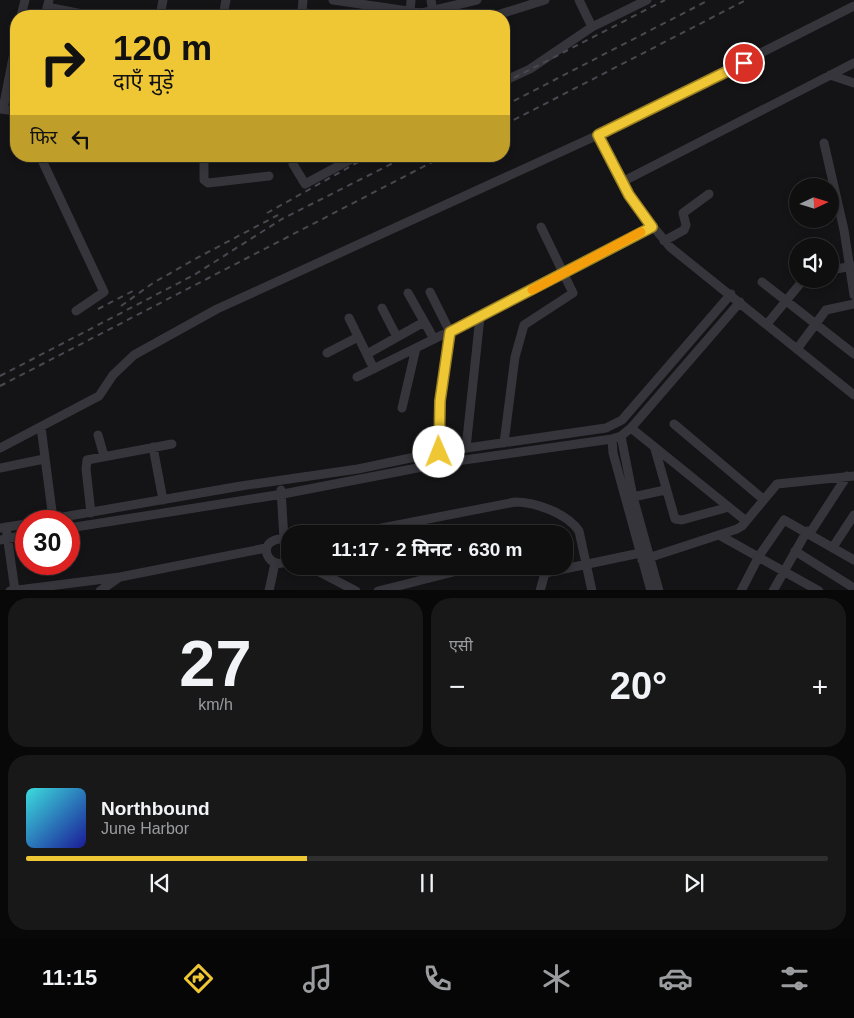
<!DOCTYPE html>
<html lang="hi">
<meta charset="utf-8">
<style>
body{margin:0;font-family:Helvetica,"Noto Sans Devanagari",sans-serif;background:#181819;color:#f1f3f6;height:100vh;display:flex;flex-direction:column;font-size:19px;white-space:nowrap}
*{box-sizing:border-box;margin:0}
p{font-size:16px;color:#9b9c9f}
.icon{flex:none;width:28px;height:28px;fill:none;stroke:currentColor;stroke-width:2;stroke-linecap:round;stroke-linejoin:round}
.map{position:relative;height:590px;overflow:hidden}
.sheet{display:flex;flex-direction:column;gap:8px;padding:8px;background:#080809;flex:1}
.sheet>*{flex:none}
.banner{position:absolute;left:10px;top:10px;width:500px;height:152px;border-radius:20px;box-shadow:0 2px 8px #0003,0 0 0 1px #2f2f30;background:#efc734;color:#111;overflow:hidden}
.needle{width:32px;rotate:86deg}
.controls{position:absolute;left:789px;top:178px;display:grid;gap:10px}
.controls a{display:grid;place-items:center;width:50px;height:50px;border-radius:50%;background:#0f0f10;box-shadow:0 2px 8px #0003,0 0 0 1px #2f2f30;font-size:25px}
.speed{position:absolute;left:15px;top:510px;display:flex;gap:10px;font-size:25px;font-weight:700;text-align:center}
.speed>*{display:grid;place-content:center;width:65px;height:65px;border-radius:50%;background:#0f0f10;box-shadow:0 2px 8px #0003,0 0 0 1px #2f2f30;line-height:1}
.speed .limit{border:8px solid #d22;background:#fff;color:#111}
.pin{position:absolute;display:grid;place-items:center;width:42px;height:42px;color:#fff;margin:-21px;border:2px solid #fff;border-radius:50%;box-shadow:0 1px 5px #0007}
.me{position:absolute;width:55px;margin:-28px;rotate:359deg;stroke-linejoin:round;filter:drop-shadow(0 0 4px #0008)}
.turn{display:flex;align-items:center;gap:18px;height:105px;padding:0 20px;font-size:22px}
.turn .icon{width:65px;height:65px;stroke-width:2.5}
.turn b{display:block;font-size:35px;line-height:42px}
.then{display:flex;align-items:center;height:48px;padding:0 20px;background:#0003;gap:10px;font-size:19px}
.big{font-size:38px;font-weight:700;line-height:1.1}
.sheet .tile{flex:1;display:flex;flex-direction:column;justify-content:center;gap:8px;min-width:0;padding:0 18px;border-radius:20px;background:#181819}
.sheet .dial{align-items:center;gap:0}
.dial b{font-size:65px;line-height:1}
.song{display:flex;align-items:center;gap:15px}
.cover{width:60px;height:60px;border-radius:8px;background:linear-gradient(135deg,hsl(180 70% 55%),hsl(240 70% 35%))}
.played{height:5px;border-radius:2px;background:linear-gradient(90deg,#efc734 35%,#2f2f30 35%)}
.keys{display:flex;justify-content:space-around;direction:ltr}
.heat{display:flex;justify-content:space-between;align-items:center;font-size:28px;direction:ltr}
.sheet .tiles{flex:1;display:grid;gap:8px;grid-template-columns:1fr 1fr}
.tile:last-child{grid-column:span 2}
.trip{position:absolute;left:281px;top:525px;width:292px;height:50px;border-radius:20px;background:#0f0f10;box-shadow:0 2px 8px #0003,0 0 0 1px #2f2f30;font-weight:700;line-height:50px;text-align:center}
.dock{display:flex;height:80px;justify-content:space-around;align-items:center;background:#060606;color:#9b9c9f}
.dock .icon{width:35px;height:35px}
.dock .selected{color:#efc734}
.dock b{font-size:22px;color:#f1f3f6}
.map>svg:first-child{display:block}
</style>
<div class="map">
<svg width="854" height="591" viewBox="0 0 854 591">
<rect width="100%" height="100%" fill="#141416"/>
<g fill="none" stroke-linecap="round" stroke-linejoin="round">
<!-- minor -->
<path stroke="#35353b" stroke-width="9" d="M303 0 302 11 312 16
M333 0 422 13 477 0
M431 0 433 12
M579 0 592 27
M47 7 92 16
M410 13 411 0
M21 16 25 0
M45 16 49 0
M160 16 163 0
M223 16 226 0
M494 16 545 0
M830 75 854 83
M504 81 530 69 592 27 647 0
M0 109 16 111
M3 109 16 42
M598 135 637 207 670 247 854 395
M824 143 844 230 854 295
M40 156 104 292 76 311
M204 156V180L208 183 269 176
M294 156 293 164 305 184 357 156
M622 182 854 63
M664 241 684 230 686 225 683 213 709 194
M830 270 854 266
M762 282 854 354
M430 292 450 332 440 401 439 452
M408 293 434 339
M382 308 397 337
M349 318 374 369
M767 324 804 279
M797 349 826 310 854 304
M327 353 358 337
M367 354 424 322
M357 377 521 296 652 227
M402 408 416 348
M674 424 763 499
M41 427 53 519
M631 428 746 521
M98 435 104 456
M621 436 633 497 659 591
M612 439 613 453 651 591
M504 443 515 357 524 325 573 293 541 227
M153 447 163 500
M0 448 99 396 113 375 134 355 217 309 598 135 854 6
M466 448 480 317
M655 449 675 519 682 520 729 507
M0 468 44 459
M281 490 284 539
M633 497 665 490
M91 513 86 469 87 460 172 444
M40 521 241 486 358 469 439 452 606 428 622 420 731 294
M6 527 15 591
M0 528 26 524
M69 528 283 494 443 463 612 439 621 436 631 428 740 302
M810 533 847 476
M351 534 515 502C535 502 567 513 579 531L592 591
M719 535 819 591
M0 540 26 535
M290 542C285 539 281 538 275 540 255 547 274 575 290 558
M833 547 854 515
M795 551 854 588
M642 560 737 529 742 526 777 484 854 476
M308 566 356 591
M545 573 645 552
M10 591 120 577 266 548
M100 591 118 578
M269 591 275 563
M378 591 477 566
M540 591 545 573
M741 591 759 556 784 520 854 560
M773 591 807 531"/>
<!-- rail -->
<path stroke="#484950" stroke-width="2" stroke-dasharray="6 5" stroke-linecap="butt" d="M504 83 665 0
M504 106 709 0
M504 125 746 0
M267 213 369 156
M121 306 153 283 195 259 278 215
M98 309 135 290
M0 376 194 275 282 219 407 156
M0 386 444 156"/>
</g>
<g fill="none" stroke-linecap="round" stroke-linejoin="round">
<!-- route casing -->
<g stroke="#9b8122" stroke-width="12">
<path id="route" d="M439 452 440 401 450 332 652 227 629 195 598 135 744 63"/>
</g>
<!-- route -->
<use href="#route" stroke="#efc734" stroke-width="9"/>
<!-- slow -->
<path stroke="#f59e0b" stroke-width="9" d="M532 290 641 232"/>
</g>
</svg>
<div class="controls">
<a><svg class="needle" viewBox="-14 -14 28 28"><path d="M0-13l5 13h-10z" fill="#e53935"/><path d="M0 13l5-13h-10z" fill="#9b9c9f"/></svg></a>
<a><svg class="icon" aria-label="sound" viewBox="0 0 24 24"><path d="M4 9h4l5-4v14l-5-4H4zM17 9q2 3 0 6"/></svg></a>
</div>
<div class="speed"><div class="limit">30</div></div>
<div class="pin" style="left:744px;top:63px;background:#d93025"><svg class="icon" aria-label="arrive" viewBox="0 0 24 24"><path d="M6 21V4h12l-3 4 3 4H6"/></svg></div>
<svg class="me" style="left:439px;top:452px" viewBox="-20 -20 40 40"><circle r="19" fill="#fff"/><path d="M0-13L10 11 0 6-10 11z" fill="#efc734"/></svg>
<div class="trip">11:17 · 2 मिनट · 630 m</div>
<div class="banner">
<div class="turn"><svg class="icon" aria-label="right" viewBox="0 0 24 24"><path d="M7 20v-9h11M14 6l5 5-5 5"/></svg><div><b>120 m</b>दाएँ मुड़ें</div></div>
<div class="then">फिर<svg class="icon" aria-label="left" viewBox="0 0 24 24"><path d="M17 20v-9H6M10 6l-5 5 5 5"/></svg></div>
</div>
</div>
<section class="sheet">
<div class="tiles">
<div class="tile dial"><b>27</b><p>km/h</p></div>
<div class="tile"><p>एसी</p>
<div class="heat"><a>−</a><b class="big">20°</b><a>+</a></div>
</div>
<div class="tile">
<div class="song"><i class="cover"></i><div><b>Northbound</b><p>June Harbor</p></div></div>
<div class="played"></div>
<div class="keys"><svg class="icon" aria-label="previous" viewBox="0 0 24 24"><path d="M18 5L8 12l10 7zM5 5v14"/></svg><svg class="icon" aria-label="pause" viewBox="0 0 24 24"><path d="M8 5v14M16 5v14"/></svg><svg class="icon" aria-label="next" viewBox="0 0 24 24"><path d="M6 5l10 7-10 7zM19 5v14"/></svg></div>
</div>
</div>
</section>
<nav class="dock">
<b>11:15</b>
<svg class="icon selected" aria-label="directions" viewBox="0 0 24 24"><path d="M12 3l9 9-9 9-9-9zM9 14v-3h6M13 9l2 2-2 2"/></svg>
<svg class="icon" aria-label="music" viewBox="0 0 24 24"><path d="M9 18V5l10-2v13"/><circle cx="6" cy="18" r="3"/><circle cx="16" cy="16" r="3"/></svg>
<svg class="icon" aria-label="phone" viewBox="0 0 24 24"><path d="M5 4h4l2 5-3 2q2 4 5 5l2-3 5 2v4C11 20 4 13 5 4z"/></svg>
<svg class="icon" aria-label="climate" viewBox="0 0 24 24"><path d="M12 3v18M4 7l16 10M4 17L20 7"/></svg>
<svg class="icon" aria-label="car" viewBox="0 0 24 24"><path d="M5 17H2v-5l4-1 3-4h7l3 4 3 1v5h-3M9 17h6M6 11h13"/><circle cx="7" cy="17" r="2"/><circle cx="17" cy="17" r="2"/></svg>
<svg class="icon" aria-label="filters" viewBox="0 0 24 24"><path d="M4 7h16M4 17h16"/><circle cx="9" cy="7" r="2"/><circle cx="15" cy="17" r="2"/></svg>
</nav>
